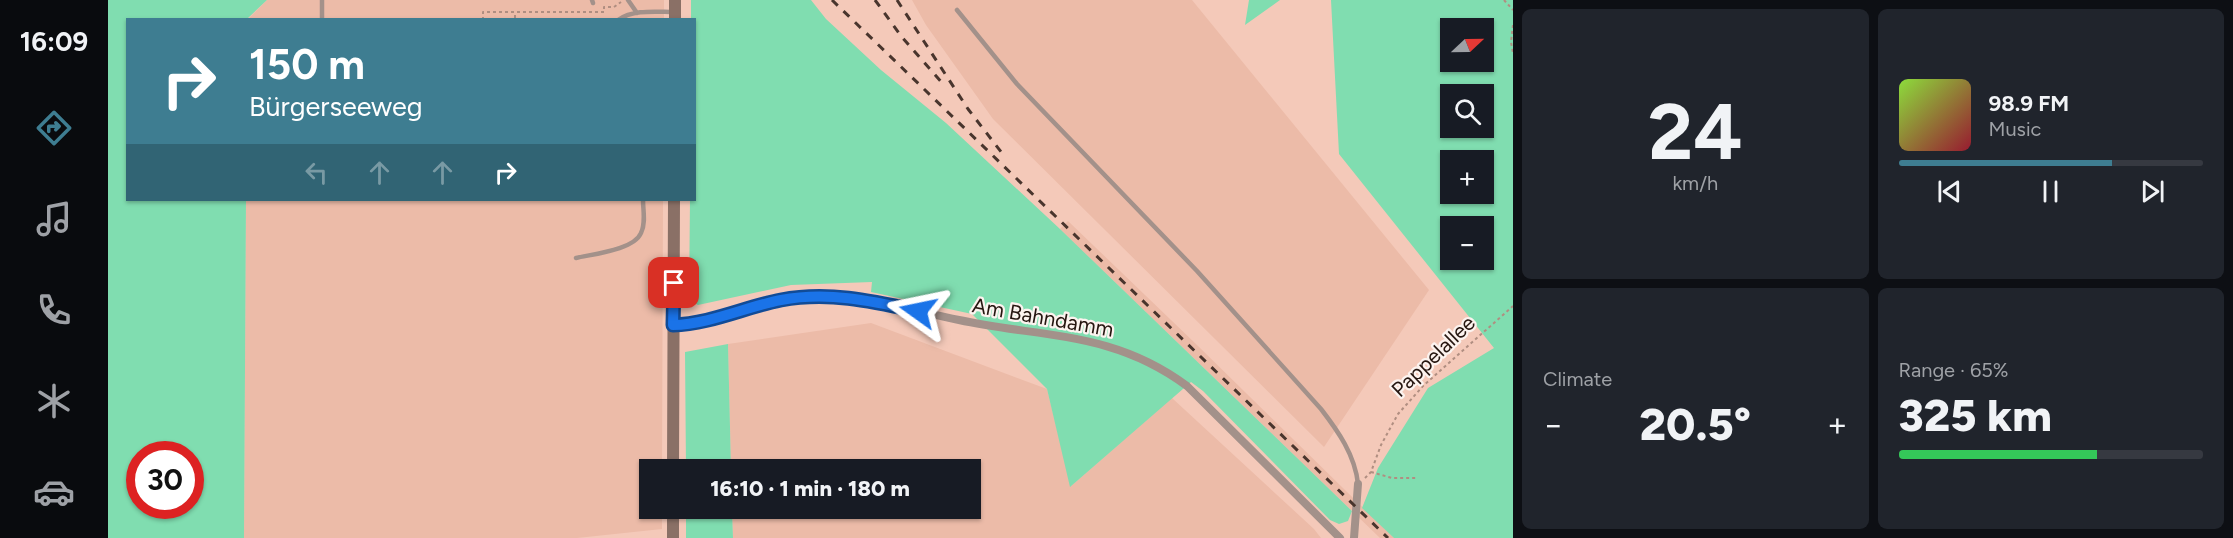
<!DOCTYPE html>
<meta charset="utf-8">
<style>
body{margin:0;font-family:Figtree,sans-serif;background:#20242c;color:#f1f3f6;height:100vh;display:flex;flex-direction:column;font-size:22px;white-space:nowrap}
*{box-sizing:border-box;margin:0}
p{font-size:20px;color:#9ea1a6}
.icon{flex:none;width:33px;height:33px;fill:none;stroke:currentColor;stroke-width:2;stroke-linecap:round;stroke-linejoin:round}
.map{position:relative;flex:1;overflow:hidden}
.drawer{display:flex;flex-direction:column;gap:9px;padding:9px;background:#0d0f14;width:720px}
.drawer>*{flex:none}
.guide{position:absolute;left:18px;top:18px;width:570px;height:183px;border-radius:0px;box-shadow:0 2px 4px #0004;background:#3e7d91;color:#fff;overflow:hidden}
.needle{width:39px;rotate:68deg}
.tools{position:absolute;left:1332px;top:18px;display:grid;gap:12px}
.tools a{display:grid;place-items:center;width:54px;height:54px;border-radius:0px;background:#171b24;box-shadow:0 2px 4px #0004;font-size:30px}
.speed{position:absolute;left:18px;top:441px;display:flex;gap:12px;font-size:30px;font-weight:700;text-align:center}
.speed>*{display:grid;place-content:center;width:78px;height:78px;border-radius:50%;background:#171b24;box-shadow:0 2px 4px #0004;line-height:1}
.speed .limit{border:9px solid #d22;background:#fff;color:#111}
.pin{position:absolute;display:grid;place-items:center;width:51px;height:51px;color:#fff;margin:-26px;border-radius:12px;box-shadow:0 3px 9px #0006}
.me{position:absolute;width:66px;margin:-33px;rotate:282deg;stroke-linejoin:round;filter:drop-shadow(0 0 4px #0008)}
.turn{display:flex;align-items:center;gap:21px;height:126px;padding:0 24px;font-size:27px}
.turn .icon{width:78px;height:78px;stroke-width:2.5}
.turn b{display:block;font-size:42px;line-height:51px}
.lanes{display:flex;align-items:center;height:57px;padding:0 24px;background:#0003;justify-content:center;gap:30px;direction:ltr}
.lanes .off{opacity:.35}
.big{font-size:45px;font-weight:800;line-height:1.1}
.drawer .widget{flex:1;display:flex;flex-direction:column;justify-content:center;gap:9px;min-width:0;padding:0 21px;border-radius:9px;background:#20242c}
.drawer .dial{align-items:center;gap:0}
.dial b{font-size:78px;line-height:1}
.song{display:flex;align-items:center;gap:18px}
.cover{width:72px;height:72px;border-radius:9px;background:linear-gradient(135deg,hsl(90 70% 55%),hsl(350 70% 35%))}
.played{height:6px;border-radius:3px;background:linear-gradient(90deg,#3e7d91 70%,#363941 70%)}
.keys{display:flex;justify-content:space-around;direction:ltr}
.heat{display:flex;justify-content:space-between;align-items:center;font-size:33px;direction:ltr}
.charge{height:9px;border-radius:4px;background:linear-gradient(90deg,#34c759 65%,#363941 0)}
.drawer .tiles{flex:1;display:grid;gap:9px;grid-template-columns:repeat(2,1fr)}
.trip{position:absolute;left:531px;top:459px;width:342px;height:60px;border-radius:0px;background:#171b24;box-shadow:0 2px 4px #0004;font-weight:800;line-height:60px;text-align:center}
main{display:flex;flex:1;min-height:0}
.dock{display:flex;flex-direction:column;width:108px;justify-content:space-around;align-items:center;background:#090b0e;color:#9ea1a6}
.dock .icon{width:42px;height:42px}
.dock .selected{color:#3e7d91}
.dock b{font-size:27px;color:#f1f3f6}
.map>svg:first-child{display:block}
</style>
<main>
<nav class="dock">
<b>16:09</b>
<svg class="icon selected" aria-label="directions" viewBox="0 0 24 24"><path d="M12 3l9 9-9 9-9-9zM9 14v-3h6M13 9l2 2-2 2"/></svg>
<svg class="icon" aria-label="music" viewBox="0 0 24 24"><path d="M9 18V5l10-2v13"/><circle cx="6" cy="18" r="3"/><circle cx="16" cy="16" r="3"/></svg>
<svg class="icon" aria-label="phone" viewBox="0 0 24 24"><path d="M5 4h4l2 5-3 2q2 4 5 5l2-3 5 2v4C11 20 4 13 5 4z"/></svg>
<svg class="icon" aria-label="climate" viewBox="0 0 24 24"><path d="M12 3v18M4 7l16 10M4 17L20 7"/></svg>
<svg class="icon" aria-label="car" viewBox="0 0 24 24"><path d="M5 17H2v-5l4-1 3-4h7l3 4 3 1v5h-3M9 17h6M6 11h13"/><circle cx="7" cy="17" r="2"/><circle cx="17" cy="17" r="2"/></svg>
</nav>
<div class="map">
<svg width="1405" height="538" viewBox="0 0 1405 538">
<rect width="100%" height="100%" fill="#f4c9b9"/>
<!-- built -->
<path fill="#ecbba8" d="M159 0H556V20H139Z
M804 0H1084L1321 290 1216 447 885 119 818 25Z
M138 200H555L554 469 542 470V508L554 509V529L469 538H136Z
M960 221 1089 345 1286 538H1272L952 229Z
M763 323 939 389 963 486 1064 398 1206 529 1213 538H625L624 509 862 508V470L623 469 620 344Z"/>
<!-- green -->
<path fill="#80ddb0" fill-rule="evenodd" d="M0 0H159L139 19 20 20V200H138L136 538H0ZM32 454H82V506H32Z
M583 0H703L718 19 773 70 838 123 952 229 1244 511 1240 521 1231 524 1222 520 1095 391 1083 382 962 487 939 389 864 314 763 292 764 282 683 285 590 305 581 300 582 200H586V20L583 19Z
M1141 0H1172L1137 25Z
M1223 0H1405V538H1286L1254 508 1270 468 1320 388 1386 348 1231 154ZM1376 28V62H1342V28ZM1376 94V128H1342V94ZM1342 160H1376V194H1342ZM1342 226H1376V260H1342Z
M620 344 623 469H578L577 352Z
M578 509H624L625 538H578Z"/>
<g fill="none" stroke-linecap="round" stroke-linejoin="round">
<!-- path -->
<path stroke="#b08e81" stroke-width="2" stroke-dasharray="3 3" stroke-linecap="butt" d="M1396 0 1405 10
M407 18V12
M375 20V12H496V7H506L513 2
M1405 25 1403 42 1405 53
M1263 472 1284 478H1310
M1257 478 1263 472 1273 445 1290 414 1316 385 1405 306"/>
<!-- lane -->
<path stroke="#a3918a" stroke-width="4.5" d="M484 0 485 3
M520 0 529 13
M849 10 909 84 1089 271 1213 409C1230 431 1247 455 1250 484
M214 20V0
M510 20C526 9 548 12 566 12
M468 258C485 254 526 250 533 233 538 223 535 210 535 200"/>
<!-- street -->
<path stroke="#a3918a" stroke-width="8" d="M565 325C612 324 656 299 703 296 753 294 802 310 851 320 936 338 1005 331 1079 386L1232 538
M1246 538 1250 484"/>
<!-- secondary -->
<path stroke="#8a7066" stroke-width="12" d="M567 20V0
M565 470 566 200
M565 508V538"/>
<!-- rail -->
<path stroke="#49352d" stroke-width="3" stroke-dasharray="8 8" stroke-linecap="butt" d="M724 0 1280 538
M767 0 793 36 835 84
M789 0 860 109 897 157"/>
</g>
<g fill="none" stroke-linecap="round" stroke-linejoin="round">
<!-- route casing -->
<g stroke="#114b97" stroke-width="15">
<path id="route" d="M566 283 565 325C602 324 637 307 673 300 720 291 764 301 810 311"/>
</g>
<!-- route -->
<use href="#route" stroke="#1a73e8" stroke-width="10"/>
</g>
<g text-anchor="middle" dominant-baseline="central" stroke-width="4.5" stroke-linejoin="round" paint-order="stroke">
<!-- street labels -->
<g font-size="21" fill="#251610" stroke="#fcf3ef">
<text transform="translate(935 317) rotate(10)">Am Bahndamm</text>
<text transform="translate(1325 356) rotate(-44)">Pappelallee</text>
</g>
</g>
</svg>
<div class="tools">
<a><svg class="needle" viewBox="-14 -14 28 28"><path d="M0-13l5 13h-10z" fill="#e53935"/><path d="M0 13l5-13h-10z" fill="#9ea1a6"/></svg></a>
<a><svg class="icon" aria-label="search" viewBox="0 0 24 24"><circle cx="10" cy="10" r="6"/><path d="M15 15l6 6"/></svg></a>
<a>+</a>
<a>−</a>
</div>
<div class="speed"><div class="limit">30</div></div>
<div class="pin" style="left:566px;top:283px;background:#d93025"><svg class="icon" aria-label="arrive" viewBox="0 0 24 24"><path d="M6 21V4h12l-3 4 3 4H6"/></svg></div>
<svg class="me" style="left:810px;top:311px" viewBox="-20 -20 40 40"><path d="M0-17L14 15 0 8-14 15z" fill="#1a73e8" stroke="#fff" stroke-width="4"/></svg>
<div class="trip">16:10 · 1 min · 180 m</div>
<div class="guide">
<div class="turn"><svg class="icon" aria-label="right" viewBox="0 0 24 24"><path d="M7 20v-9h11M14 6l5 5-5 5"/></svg><div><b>150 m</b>Bürgerseeweg</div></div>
<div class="lanes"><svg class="icon off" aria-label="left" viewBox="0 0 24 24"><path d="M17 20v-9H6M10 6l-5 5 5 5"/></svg><svg class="icon off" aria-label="ahead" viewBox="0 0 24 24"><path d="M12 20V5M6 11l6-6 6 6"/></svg><svg class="icon off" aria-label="ahead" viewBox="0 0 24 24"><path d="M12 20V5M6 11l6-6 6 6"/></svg><svg class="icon" aria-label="right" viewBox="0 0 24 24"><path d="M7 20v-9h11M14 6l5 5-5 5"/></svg></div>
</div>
</div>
<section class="drawer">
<div class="tiles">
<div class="widget dial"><b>24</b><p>km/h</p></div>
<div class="widget">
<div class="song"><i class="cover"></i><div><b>98.9 FM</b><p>Music</p></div></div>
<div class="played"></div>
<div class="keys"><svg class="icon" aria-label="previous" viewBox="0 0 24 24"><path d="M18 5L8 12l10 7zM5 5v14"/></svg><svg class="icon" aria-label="pause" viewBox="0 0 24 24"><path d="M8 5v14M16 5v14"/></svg><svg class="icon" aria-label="next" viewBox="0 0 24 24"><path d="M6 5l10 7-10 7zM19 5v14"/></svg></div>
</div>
<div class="widget"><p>Climate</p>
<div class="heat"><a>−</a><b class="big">20.5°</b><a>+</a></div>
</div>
<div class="widget"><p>Range · 65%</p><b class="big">325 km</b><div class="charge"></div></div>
</div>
</section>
</main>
